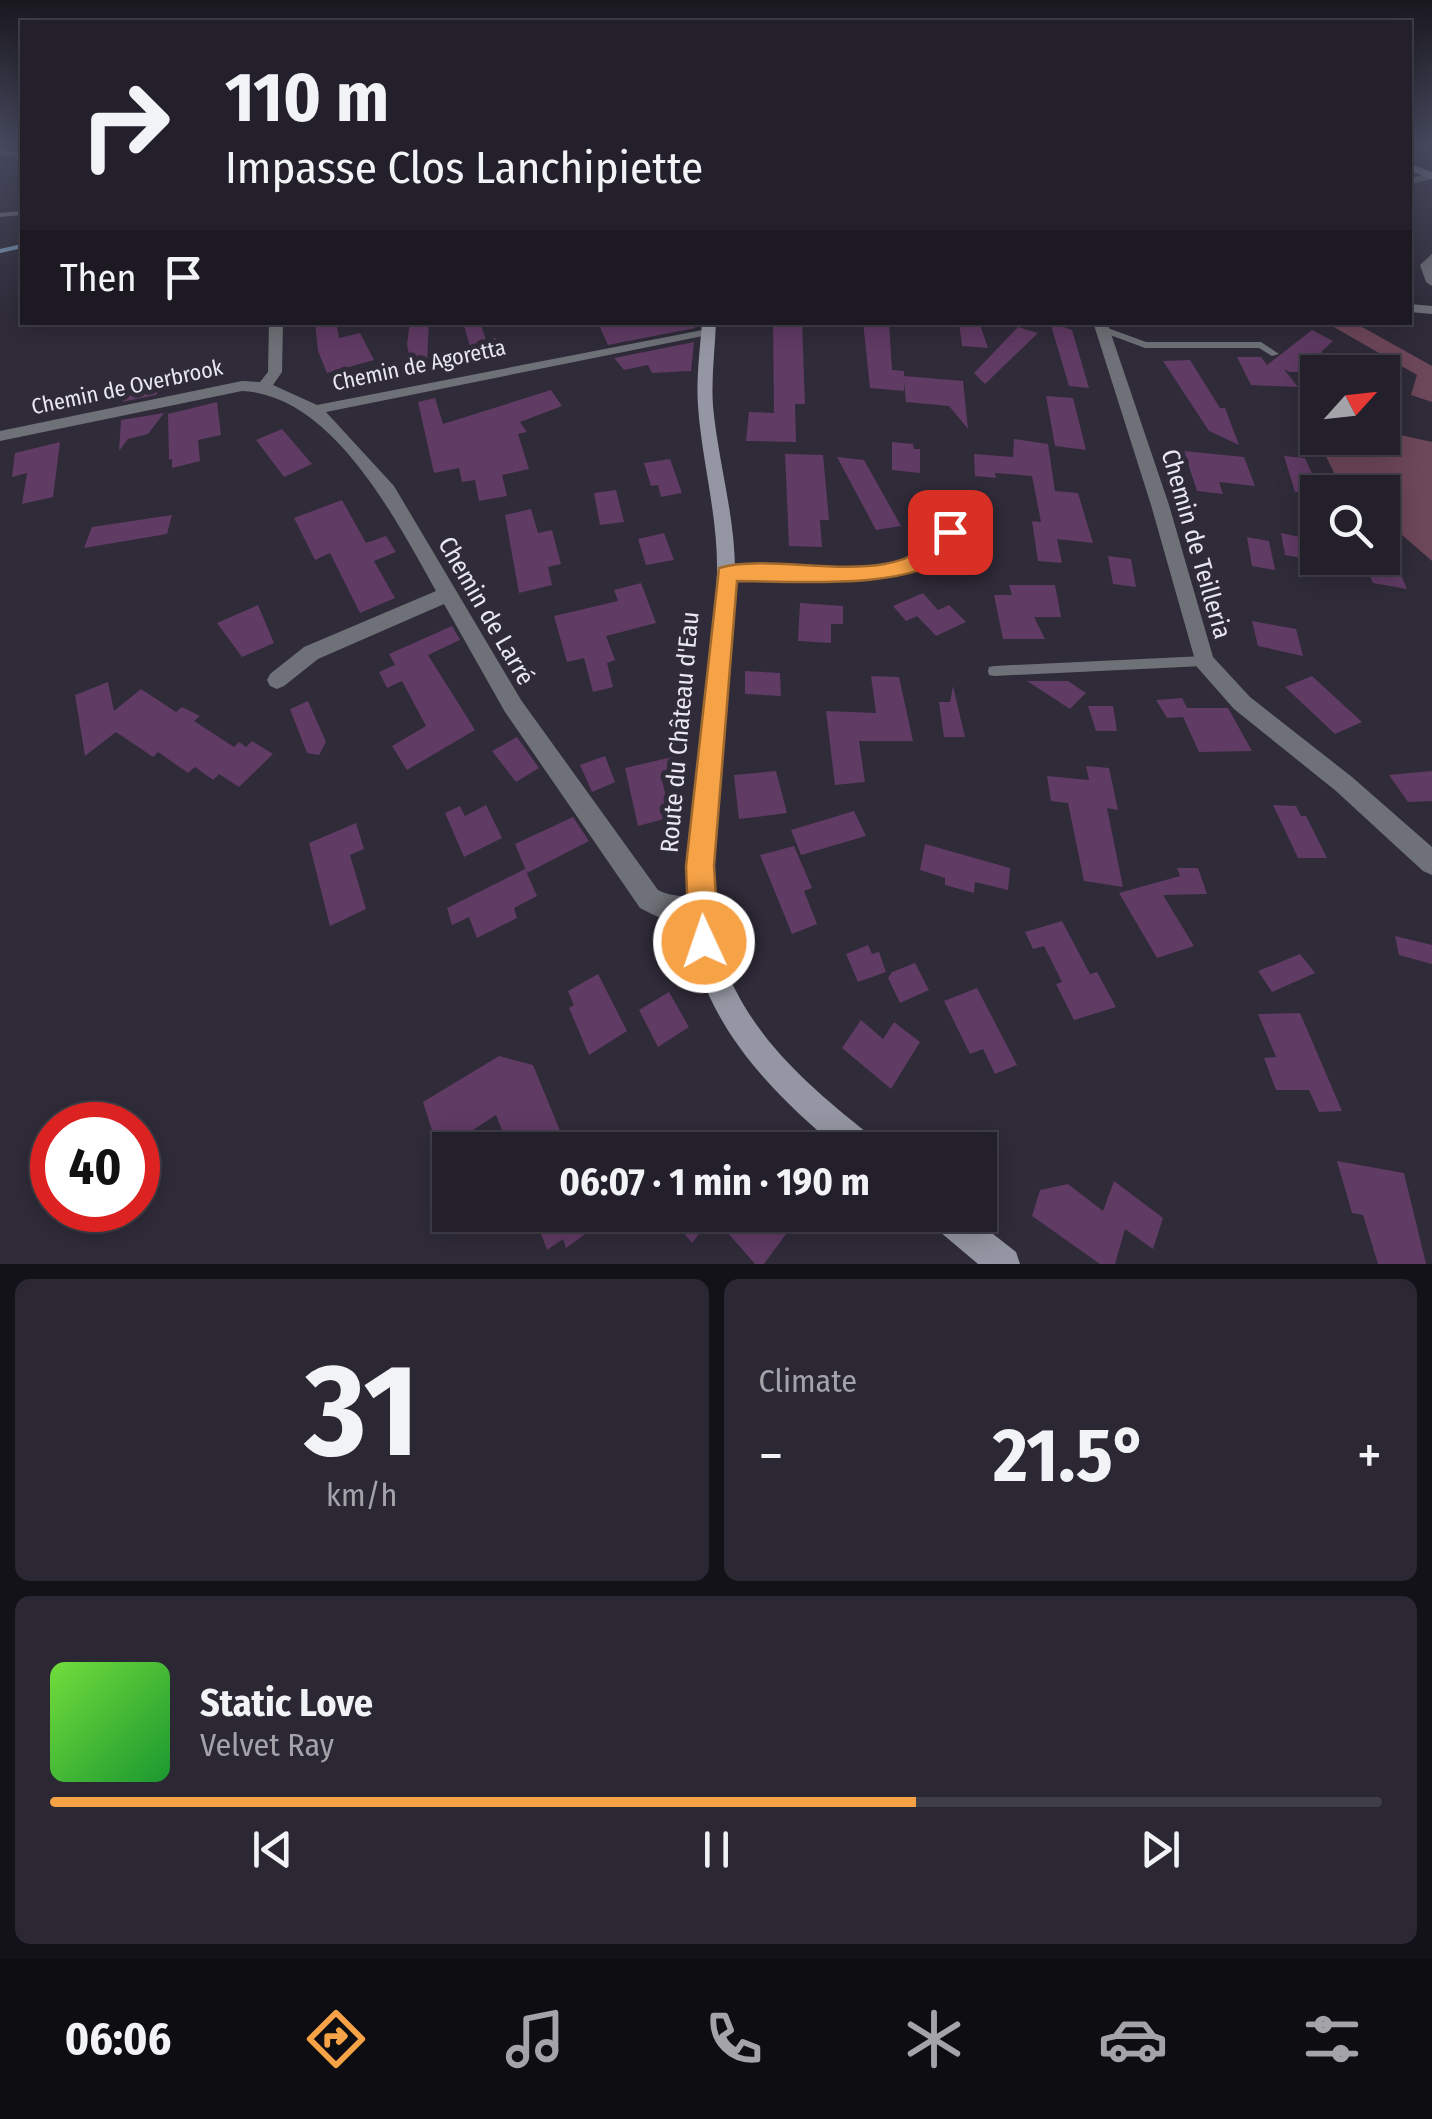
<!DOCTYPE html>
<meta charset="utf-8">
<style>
body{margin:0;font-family:"Fira Sans Condensed",sans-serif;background:#2b2833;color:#f1f3f6;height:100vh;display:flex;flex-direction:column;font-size:38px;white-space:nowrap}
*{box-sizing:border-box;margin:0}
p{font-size:32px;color:#a3a3a9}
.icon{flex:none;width:55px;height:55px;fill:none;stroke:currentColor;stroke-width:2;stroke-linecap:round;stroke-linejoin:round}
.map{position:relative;height:1264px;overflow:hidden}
.side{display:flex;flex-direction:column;gap:15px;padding:15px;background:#131218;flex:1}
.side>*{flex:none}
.guide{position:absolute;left:20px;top:20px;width:1392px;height:305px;border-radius:0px;box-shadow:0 5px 25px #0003,0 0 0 2px #403e47;background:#23202b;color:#f1f3f6;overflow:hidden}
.needle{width:65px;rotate:63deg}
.controls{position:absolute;left:1300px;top:355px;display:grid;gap:20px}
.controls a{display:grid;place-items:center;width:100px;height:100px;border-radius:0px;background:#23202b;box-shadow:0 5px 25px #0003,0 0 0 2px #403e47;font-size:50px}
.speed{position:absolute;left:30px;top:1102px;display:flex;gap:20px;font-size:50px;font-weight:700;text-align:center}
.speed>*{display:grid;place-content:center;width:130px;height:130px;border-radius:50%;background:#23202b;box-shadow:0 5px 25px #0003,0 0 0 2px #403e47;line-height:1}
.speed .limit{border:15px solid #d22;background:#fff;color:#111}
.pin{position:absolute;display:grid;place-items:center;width:85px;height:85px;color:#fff;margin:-42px;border-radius:20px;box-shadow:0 5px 15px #0006}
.me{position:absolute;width:110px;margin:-55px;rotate:357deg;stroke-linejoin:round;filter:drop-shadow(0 0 8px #0008)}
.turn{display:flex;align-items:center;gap:35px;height:210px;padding:0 40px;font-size:45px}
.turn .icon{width:130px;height:130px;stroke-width:2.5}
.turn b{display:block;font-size:70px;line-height:85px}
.then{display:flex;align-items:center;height:95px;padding:0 40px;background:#0003;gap:20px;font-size:38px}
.big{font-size:75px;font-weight:700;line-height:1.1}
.side .card{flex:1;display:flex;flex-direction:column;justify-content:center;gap:15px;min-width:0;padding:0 35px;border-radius:15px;background:#2b2833}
.side .dial{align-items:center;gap:0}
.dial b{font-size:130px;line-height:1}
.song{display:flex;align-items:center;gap:30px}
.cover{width:120px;height:120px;border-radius:15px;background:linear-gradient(135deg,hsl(100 70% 55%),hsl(130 70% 35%))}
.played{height:10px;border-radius:5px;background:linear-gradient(90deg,#f6a247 65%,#403e47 65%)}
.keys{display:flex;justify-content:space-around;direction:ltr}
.heat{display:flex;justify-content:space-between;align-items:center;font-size:55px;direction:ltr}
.side .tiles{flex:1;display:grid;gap:15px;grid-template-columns:1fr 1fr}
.card:last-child{grid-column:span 2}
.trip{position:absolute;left:432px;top:1132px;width:565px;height:100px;border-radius:0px;background:#23202b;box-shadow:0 5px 25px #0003,0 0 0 2px #403e47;font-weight:700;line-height:100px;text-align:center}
.dock{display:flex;height:160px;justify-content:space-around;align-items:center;background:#0e0d11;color:#a3a3a9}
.dock .icon{width:70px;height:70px}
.dock .on{color:#f6a247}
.dock b{font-size:45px;color:#f1f3f6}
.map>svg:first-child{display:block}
</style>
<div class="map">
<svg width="1432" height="1264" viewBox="0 0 1432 1264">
<rect width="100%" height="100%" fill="#2f2b39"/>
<!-- green -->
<path fill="#6d475a" d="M1327 323H1355L1432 366V402L1411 395 1417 375Z
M1383 431 1432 442V561L1401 534 1383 530 1382 492H1344L1318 441 1323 438H1382Z"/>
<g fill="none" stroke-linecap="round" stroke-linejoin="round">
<!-- stream -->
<path stroke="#7f9ebd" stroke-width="4" d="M0 251 22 246"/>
</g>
<!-- building -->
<path fill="#603b64" d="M315 322H336L339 338 360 333 374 360 327 373 318 351Z
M410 322H429L427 363 411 366 407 344Z
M463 322H480L486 340 496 338 502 355 482 359 480 352 472 354Z
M614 322H695V328L608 345 599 325Z
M773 322H802L805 404H795L796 442 746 441 749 412 774 413Z
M863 322H889L892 370 904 371V376L963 381 968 429 949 406 906 402 904 381V391L870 388Z
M959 322H979L988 348 962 346Z
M1050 322 1072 330 1089 388 1069 386Z
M1018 327 1038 333 985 384 974 373Z
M1312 330 1333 341 1321 352 1357 372H1289L1284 369 1298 387 1251 385 1237 357H1261L1267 365Z
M694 342 691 371 652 373 648 365 624 370 614 358Z
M1190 360 1220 408H1225L1239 445 1209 431 1163 361Z
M169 375 156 395 122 402 135 377Z
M551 390 562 406 520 422 527 432 518 434 529 469 502 475 507 496 479 501 475 480 462 482 459 468 434 473 418 402 435 398 443 424Z
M1046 396 1073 398 1086 450 1055 446Z
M217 402 221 435 198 440 200 461 172 468V459L169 460 168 414Z
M164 413 148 434 128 439 119 451 121 420Z
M282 429 312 464 284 477 256 440Z
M1014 439 1048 444 1055 491 1078 493 1093 543 1057 539 1062 563 1038 561 1032 521 1041 522 1032 476 995 473 996 478 975 476 974 454 1013 457Z
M60 442 53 497 22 504 27 473 12 477 15 453Z
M892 442 913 444 914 449H920V473L892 470Z
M1184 451 1244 457 1255 486 1219 482 1223 494 1197 491Z
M785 454 823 455 829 520H820L822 547 789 546Z
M1284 456 1305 458 1313 476 1353 480 1352 492H1295Z
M837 457 864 460 901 526 876 530Z
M670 459 682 493 661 497 658 485 651 486 644 463Z
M616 490 624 522 600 525 594 493Z
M342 500 366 543 386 536 396 552 374 561 395 598 360 613 330 553 315 560 294 518Z
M531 509 538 533 552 530 561 564 548 567 552 585 519 593 505 515Z
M172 515 167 534 84 548 92 527Z
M664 533 674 560 646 565 638 539Z
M1281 533 1305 538 1312 560 1285 555Z
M1247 537 1269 541 1275 570 1252 566Z
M1108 556 1131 559 1136 587 1113 584Z
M1362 558H1394L1407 589 1373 583Z
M641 583 656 623 606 636 615 660 607 663 613 687 593 692 584 658 567 662 554 616 618 601 614 590Z
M1009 585H1055L1061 617H1034L1045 639H1003L994 595H1012Z
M923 593 938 610 949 605 966 622 936 636 917 616 906 621 893 606Z
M800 603 843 606V624H831V643L798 641Z
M258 605 274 643 242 657 217 623Z
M1252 621 1296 629 1303 656 1258 646Z
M452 626 460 640 428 655 475 730 407 770 392 746 426 726 402 681 387 688 379 672 395 665 389 654Z
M745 671 780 673 781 696 745 694Z
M871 676 899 677 913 741H859L865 782 835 785 826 711 876 713Z
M1312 676 1362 722 1335 734 1285 687Z
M1027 681H1068L1086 693 1070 709Z
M108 682 114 711 141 689 176 712 182 707 200 716 194 721 234 747 239 742 246 747 252 741 273 754 239 787 219 774 213 780 195 767 188 773 158 752 153 757 116 732 85 756 75 695Z
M953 686 965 737H944L939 702H950Z
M1182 698 1187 708H1228L1252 751 1199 752 1183 717 1167 718 1156 700Z
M308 701 326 742 319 755 307 753 290 709Z
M1088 706H1113L1117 731H1096Z
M517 737 539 768 516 782 492 751Z
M605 756 615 782 592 792 580 765Z
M672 757 676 775 662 780 671 817 638 826 625 768Z
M1086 766 1109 768 1118 810 1107 808 1123 887 1084 881 1068 803 1051 801 1047 776 1089 780Z
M776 771 787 813 739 819 734 775Z
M1432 771V801L1408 802 1389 775Z
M486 805 502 838 464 857 445 813 460 806 465 816Z
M1273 805 1296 806 1301 816H1306L1327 858H1298Z
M854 811 866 836 801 855 791 830Z
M573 817 589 841 527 873 515 844Z
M356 823 364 849 350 855 366 909 330 926 309 843Z
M925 844 1010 868 1008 890 975 882 974 893 945 885V878L920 870Z
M794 846 812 888 804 891 817 924 792 934 760 855Z
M1177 868H1198L1207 894 1163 895 1194 946 1157 958 1119 893 1180 876Z
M525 869 537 896 514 908 517 918 477 938 469 917 452 925 447 908Z
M1062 921 1090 974 1097 972 1116 1007 1074 1020 1056 984 1062 982 1044 946 1033 949 1025 932Z
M1395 936 1432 945V964L1399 955Z
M868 945 872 954 879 952 886 972 858 982 846 954Z
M1300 954 1315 973 1272 992 1258 971Z
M915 963 929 990 900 1003 888 978 892 972Z
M598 974 627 1031 589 1055 569 1008 574 1005 568 991Z
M977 988 1017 1065 995 1074 983 1049 970 1054 944 1001Z
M669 992 689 1027 658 1047 639 1010Z
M1300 1013 1342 1111 1319 1112 1309 1090H1276L1264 1058 1276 1057 1258 1014Z
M861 1020 883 1039 894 1022 920 1042 891 1089 842 1048Z
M499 1056 533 1065 568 1150H510L496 1115 439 1152 423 1102Z
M1337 1161 1404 1173 1426 1264H1378L1363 1215 1352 1213Z
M1114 1181 1163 1218 1153 1249 1125 1229 1115 1264H1100L1032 1216 1040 1190 1068 1184 1103 1211Z
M534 1215H582L588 1232 566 1248 563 1239 547 1250Z
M669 1215H800L764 1264H755L713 1216 692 1243Z"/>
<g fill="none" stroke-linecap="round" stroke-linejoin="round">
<!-- lane -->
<path fill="#6f7178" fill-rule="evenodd" d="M22 211V215L0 217V213Z
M1105 327 1146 342H1261L1279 354 1272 356 1259 348H1145L1102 332 1101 330Z
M1204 656 1209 657 1210 661 1209 665 1204 666 994 676 989 675 988 671 989 667 994 666Z"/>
<!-- street -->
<path fill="#6f7178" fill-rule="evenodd" d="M0 149 22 152V158L0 155Z
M1432 173V179L1410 184V178Z
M1432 254V286L1426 282 1420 265Z
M1410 304 1432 306V314L1410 312Z
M269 322H283L282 372 273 385 317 405 713 328V334L708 335 326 412 394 486 521 700 658 890C677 900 692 893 710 901L714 910 710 919C685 929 662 920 640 908L505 712 444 604 318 659 284 686 277 689 270 686 267 680 270 674 304 647 436 591C396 520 333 395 242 391L0 441V431L242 381 260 382 268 372Z
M1093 322H1107L1169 505 1213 657 1250 697 1352 777 1432 847V875L1423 871 1336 791 1234 709 1197 667 1151 505Z
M945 494 954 500C956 513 960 526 956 539 936 597 775 580 726 580L717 573 726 566C768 566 917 579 938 539 943 528 938 511 936 500Z"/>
<!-- secondary -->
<path fill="#9497a3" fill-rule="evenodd" d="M1410 164 1432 172V179L1410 171Z
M702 322H716C715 350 711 379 713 406 718 461 735 515 735 571 736 641 725 713 719 783 713 851 702 928 736 991 767 1052 822 1097 875 1139L879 1150H840C782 1101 726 1047 700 973 679 913 689 847 696 785 703 715 715 643 717 572 718 516 702 462 698 406 696 379 700 350 702 322Z
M928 1215H969L1016 1252 1020 1264H978L933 1226Z"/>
<!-- rail -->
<path stroke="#a09da8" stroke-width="4" stroke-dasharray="11 6" stroke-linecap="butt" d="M1419 145 1432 151"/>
</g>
<!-- sky -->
<linearGradient id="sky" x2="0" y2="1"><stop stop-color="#1a181f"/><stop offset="0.45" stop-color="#474a5f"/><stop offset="1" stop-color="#474a5f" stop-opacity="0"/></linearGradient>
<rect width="1432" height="322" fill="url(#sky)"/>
<!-- route -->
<path fill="#f6a247" stroke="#a0692e" stroke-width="2.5" d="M950 525 960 532C957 538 954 548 950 553 914 591 787 581 737 581L714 866 719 942 714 953 704 957 693 953 689 942 686 866 719 568C782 549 904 597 942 527Z"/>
<g text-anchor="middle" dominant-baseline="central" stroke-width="10" stroke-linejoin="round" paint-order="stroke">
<!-- far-street labels -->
<g font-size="22" fill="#e9e7f0" stroke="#2f2b39">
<text transform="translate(419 365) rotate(-12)">Chemin de Agoretta</text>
<text transform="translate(127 387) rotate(-12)">Chemin de Overbrook</text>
</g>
<!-- street labels -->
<g font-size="25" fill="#e9e7f0" stroke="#2f2b39">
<text transform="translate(1196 544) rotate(74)">Chemin de Teilleria</text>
<text transform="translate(486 611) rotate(60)">Chemin de Larré</text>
<text transform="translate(680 732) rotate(-85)">Route du Château d'Eau</text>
</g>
</g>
</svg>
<div class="controls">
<a><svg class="needle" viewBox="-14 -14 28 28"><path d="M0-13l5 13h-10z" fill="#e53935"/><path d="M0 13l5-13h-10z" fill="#a3a3a9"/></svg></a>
<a><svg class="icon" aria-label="search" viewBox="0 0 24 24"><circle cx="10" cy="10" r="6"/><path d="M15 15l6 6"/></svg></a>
</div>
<div class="speed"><div class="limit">40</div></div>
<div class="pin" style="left:950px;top:532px;background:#d93025"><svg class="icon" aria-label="arrive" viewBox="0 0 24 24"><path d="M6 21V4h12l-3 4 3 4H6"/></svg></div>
<svg class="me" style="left:704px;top:942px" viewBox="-20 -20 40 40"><circle r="17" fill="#f6a247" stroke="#fff" stroke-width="3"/><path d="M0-11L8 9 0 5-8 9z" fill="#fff"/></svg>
<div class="trip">06:07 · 1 min · 190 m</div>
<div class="guide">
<div class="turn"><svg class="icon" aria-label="right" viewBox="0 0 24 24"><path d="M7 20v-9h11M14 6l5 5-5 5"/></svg><div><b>110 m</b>Impasse Clos Lanchipiette</div></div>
<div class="then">Then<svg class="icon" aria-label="arrive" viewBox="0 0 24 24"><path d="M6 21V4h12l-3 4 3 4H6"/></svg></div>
</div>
</div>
<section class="side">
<div class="tiles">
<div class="card dial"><b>31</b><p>km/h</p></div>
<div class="card"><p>Climate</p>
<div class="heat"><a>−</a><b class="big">21.5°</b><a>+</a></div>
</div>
<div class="card">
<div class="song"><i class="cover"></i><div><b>Static Love</b><p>Velvet Ray</p></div></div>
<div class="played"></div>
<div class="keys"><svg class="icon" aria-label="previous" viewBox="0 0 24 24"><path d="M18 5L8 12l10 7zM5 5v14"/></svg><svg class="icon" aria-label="pause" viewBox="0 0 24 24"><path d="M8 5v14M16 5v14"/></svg><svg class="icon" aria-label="next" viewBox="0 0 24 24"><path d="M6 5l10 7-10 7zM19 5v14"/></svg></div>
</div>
</div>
</section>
<nav class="dock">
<b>06:06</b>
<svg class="icon on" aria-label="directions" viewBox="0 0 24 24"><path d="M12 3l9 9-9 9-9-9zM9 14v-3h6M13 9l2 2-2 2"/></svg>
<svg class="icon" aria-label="music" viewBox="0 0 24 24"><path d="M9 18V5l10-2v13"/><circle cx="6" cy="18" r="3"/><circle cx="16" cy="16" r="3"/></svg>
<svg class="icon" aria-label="phone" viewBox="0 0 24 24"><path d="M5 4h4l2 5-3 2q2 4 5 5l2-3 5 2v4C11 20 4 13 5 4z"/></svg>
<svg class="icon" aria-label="climate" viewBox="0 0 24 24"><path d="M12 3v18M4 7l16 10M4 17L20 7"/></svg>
<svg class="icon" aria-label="car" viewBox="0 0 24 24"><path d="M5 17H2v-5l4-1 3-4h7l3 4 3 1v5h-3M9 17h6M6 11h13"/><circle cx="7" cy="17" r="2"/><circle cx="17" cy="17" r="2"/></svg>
<svg class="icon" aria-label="filters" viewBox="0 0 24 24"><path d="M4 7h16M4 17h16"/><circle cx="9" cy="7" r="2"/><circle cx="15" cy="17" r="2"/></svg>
</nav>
